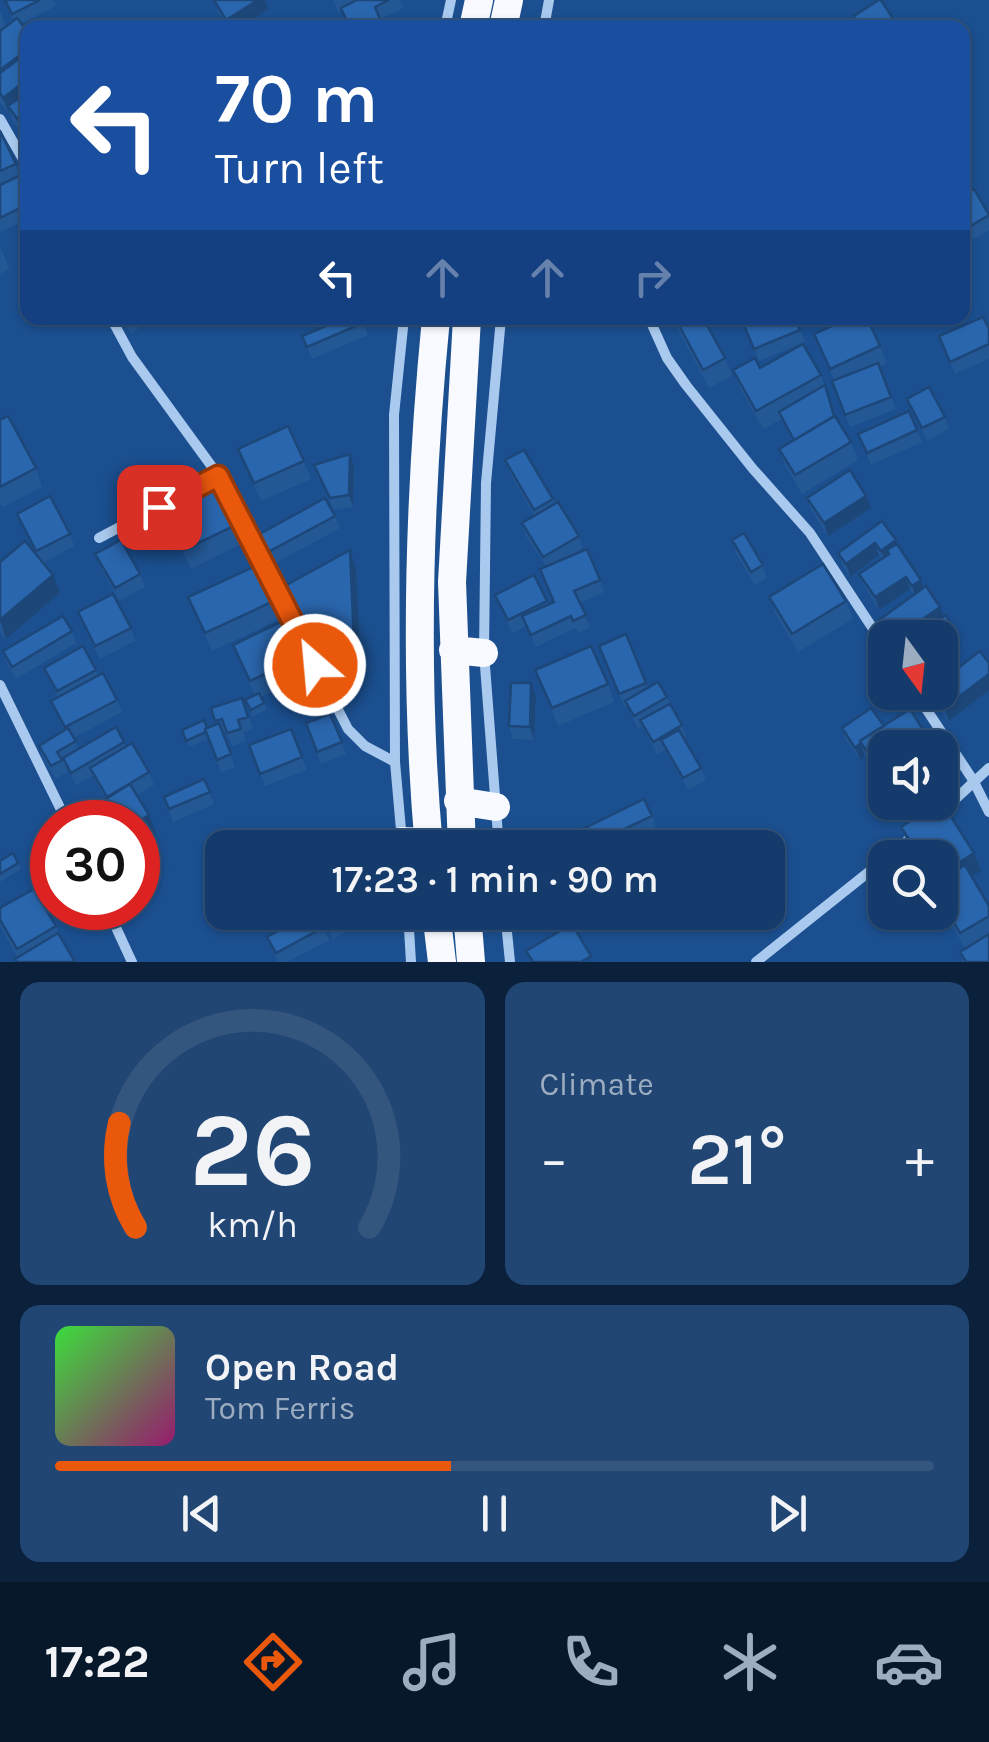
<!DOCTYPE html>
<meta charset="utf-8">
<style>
body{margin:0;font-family:Karla,sans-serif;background:#214673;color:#f1f3f6;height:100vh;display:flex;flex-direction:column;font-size:38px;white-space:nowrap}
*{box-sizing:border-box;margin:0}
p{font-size:32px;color:#9dadc1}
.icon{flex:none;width:55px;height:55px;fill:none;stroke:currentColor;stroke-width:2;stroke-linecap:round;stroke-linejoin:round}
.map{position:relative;height:962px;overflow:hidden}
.details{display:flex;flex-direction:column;gap:20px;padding:20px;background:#0b203b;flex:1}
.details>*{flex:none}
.top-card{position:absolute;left:20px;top:20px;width:950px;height:305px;border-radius:20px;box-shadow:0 2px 8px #0004,0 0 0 2px #33557e;background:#1a4fa0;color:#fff;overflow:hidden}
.needle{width:65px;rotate:165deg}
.controls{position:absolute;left:868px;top:620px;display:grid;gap:20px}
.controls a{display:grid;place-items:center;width:90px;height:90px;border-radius:20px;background:#143b6b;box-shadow:0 2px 8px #0004,0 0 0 2px #33557e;font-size:50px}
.speed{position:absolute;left:30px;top:800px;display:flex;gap:20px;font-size:50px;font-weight:700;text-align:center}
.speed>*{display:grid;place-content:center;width:130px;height:130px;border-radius:50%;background:#143b6b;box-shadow:0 2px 8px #0004,0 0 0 2px #33557e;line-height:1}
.speed .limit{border:15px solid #d22;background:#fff;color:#111}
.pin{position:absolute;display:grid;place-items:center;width:85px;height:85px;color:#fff;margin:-42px;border-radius:20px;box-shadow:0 5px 15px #0006}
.me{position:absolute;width:110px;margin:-55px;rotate:333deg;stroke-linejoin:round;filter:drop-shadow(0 0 8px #0008)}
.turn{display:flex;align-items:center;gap:35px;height:210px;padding:0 30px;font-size:45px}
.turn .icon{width:130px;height:130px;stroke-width:2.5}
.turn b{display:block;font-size:70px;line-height:85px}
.lanes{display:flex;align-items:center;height:95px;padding:0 30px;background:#0003;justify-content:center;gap:50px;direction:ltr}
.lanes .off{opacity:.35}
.big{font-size:75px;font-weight:600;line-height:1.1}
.details .tile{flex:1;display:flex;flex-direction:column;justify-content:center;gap:15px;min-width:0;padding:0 35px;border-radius:20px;background:#214673}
.details .dial{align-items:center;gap:0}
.dial svg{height:260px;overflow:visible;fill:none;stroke:#33557e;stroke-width:7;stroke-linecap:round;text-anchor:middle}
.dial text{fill:#f1f3f6;stroke:none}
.song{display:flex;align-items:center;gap:30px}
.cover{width:120px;height:120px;border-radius:15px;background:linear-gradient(135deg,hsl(120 70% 55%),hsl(320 70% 35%))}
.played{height:10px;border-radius:5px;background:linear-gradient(90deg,#ea580c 45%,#33557e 45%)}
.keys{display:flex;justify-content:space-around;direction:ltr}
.heat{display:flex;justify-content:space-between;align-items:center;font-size:55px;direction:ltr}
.details .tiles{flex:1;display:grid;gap:20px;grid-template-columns:1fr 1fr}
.tile:last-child{grid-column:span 2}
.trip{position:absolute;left:205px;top:830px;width:580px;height:100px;border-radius:20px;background:#143b6b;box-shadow:0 2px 8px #0004,0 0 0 2px #33557e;font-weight:600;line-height:100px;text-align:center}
.tab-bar{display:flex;height:160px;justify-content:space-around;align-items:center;background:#08182b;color:#9dadc1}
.tab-bar .icon{width:70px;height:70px}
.tab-bar .on{color:#ea580c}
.tab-bar b{font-size:45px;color:#f1f3f6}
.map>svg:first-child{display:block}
</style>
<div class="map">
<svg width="989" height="962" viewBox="0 0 989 962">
<rect width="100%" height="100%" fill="#1b4f8f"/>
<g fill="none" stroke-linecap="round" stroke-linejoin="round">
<!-- minor -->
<path stroke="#a9c9ee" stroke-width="10" d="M445 28 451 0
M544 28 549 0
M0 119 28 168
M111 318 132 357 218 475 348 729 365 746 395 762
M649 318 667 358 686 385 753 469 810 533 885 647
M99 538 218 475
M0 685 67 822
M915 692 973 780 989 812
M935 818 989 768
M402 841 395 762 394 415 404 318
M499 848 484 653 486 483 501 318
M886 858 914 835
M107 908 132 962
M408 912 411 962
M505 912 510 962
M756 962 885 859"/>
<!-- trunk -->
<path stroke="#f8faff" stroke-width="28" d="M473 28 479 0
M503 28 509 0
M453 650 484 653
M458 801 496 807
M402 841 428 842
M429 848C413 671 419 493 436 318
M462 848 452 582 467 318
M436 912 442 962
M467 912 471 962"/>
</g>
<!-- wall -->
<path fill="#245895" d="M4 0H54L56 6 21 24 28 32V143L14 124 11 115 0 103V11L6 27 14 21Z
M214 0 268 9 239 28H228L218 12Z
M333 0H353V2L357 0H400L403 8 380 19 384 28H348L341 10 338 12Z
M0 131 20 175 28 178V219L0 232Z
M962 196 989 213V230L962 246Z
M0 245 9 269 0 274Z
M44 318H71L50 328Z
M121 318H156L131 333Z
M361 318 368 335 312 359 302 336Z
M672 318H703L725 358 732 376 709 388Z
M741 318H795L805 342 759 361Z
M989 329V359L955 374 939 336Z
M814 334 880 346 887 364 879 367 896 409 850 427 832 381 834 380Z
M760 368 821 375 835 416 851 442 858 460 802 494 786 467 779 449 793 441 782 419 763 429 740 388 734 370Z
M907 399 945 417 949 429 927 441Z
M0 420 36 468 42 487 3 507 0 502Z
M917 430 922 442 871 465 858 434Z
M238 449 304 461 311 479 261 501Z
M350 454 354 466 353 507 334 510 314 465Z
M505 460 553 499 579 536 583 548 571 555 600 580 604 592 580 603 590 627 578 633 575 628 536 647 526 626 512 633 495 595 534 575 549 604 553 602 546 566 526 536 522 523 534 516 510 473Z
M807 498 871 508 828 536 811 510Z
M166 513 236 525 243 543 191 569 172 531Z
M17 514 70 534 74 546 43 563 60 593 6 639 0 632V562L36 555Z
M335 516 340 528 272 565 258 535Z
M732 540 763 565 767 578 755 585 736 553Z
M896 540 921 580 924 588 951 624 953 630 940 639V638H928L926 632 918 638H887L879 620 914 595 910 589 879 610 864 586 859 574 882 559 879 555 850 577 843 566 838 553Z
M350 550 356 568 361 661 327 679 290 606 283 587Z
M95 554 140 574 145 587 119 601 100 566Z
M188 597 276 600 283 618 212 651Z
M769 597 846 601 853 619 798 652 776 615Z
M78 612 131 628 135 641 100 659Z
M72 631 76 643 16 679 7 664 3 651Z
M626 634 648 688 667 697 682 725 687 737 684 738 701 768 706 780 688 790 665 750 657 754 642 726 638 729 627 706 624 707 599 646Z
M233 645 306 654 313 672 261 697 267 709 253 716 245 700 255 695 240 663Z
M989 663V690L949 721 934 702 931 692H940Z
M44 668 96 670 98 676 117 700 122 712 74 738 78 749 124 742 126 747 149 772 154 785 137 795 149 815 156 833 145 840 158 864 142 873 138 866V822H75L74 819 105 799 93 776 76 785 65 763 67 772 56 779 43 758 39 746 65 730 51 701 58 697Z
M535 670 608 684 614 702 558 726Z
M536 696 534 740 513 739 509 726Z
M242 698 253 729 243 732 246 741 232 746 226 731 222 732 235 767 221 772 208 739 189 747 182 730 207 728 216 724 211 708Z
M330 714 346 754 321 764 306 723Z
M884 726 932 744 934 748H885V788L865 756 860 760 846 740 842 728Z
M291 729 307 770 265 786 249 745Z
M204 779 214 804 173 822 164 797Z
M652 816 656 828 616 848H593L585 828Z
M901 827 974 853 981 871 972 877 989 906V962H963L960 952 965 948 940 905V858H916L908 845Z
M0 861 18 863 21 869 0 882Z
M0 908 56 926 60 936 17 957 0 926Z
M320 912H365L368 921 333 939Z
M324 927 329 940 287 962H278L267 937Z"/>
<!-- shaded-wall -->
<path fill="#1d4779" d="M258 0H265L268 9 239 28H229L226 20Z
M28 49V65L0 86V70Z
M28 79V103L8 106 10 116 3 98Z
M350 454 354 466 353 507 349 495Z
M866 496 871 508 828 536 824 523Z
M896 540 900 553 887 550 890 560 885 563 881 551Z
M875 543 879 555 850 577 846 564Z
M350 550 356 568 361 661 354 643Z
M53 575 60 593 6 639 0 620Z
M906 577 910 589 879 610 875 597Z
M921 580 925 593 916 599 912 586Z
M940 607 945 619 918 638H896Z
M951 624 953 630 940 639V638H930Z
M989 674V690L949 721 944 708Z
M531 683 536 696 534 740 530 727Z
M861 744 865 756 860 760 855 748Z
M954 762 957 768 947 776 945 769Z
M149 815 156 833 138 844V822Z
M974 853 981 871 941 897 940 875Z"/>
<!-- building -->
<path fill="#2a66ad" stroke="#1d4779" stroke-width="2.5" d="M5 0H40L12 14Z
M214 0H258L226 20Z
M357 0H389L375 7 384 28H350L341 8Z
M879 0H881L899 28H861L854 16Z
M17 18 28 32V49L0 70V31Z
M28 52V79L3 98 0 93V73Z
M28 92V134L8 106Z
M0 131 16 164 0 171Z
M25 173 28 178V204L0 218V185Z
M974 189 989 215 962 231V196Z
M983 317 989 329V344L950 362 939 336Z
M345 318H361L363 323 307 347 302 336Z
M675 318H703L725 358 703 370Z
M741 318H795L800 330 754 349Z
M849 318H867L880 346 830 369 814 334Z
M803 344 821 375 756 411 733 370 755 358 760 368Z
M878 363 891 397 845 415 832 381Z
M825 385 834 416 794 440 779 412Z
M929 387 945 417 922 428 907 399Z
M909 411 917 430 867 453 858 434Z
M8 416 36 468 0 487V420Z
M835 416 851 442 795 475 779 449Z
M288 426 304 461 254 483 238 449Z
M524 450 553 499 534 510 505 460Z
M350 454 349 495 330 498 314 465Z
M850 470 866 496 824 523 807 498Z
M218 487 236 525 184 550 166 513Z
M50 496 70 534 36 551 17 514Z
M325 498 335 516 268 552 258 535Z
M558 502 579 536 543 557 522 523Z
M882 521 896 540 881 551 875 543 846 564 838 553Z
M744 533 763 565 751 572 732 540Z
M121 540 140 574 115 588 95 554Z
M25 541 53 575 0 620V562Z
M897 544 921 580 912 586 906 577 875 597 859 574 889 554 887 550Z
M587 549 600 580 574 591 586 615 573 621 571 616 531 635 522 616 554 602 540 569Z
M350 550 354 643 321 660 283 587Z
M260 564 276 600 205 633 188 597Z
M823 564 846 601 792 634 769 597Z
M534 575 547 601 508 620 495 595Z
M926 586 940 607 896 638H891L879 620Z
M113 594 131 628 95 646 78 612Z
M946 615 951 624 930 638 925 629Z
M63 616 72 631 12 667 3 651Z
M289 618 306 654 250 681 233 645Z
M626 634 646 683 619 694 599 646Z
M83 646 96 670 57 691 44 668Z
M591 646 608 684 552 708 535 670Z
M980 651 989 663V674L944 708 932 692H940V682Z
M103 673 117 700 65 727 51 701Z
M658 682 667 697 634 716 625 701Z
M511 683H531L530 727 509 726Z
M259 693 264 703 251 710 245 700Z
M242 698 248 717 238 720 241 729 227 733 222 719 215 721 211 708Z
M670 704 682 725 653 742 640 720Z
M871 708 884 726 860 741 861 743 855 748 842 728Z
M910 709 932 744 926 748H885V774L882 776 860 741Z
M330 714 342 742 317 752 306 723Z
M204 720 207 728 205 729 206 732 186 741 182 730Z
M219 723 231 754 217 760 205 729Z
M116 727 124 742 71 773 63 758Z
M68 728 76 741 57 752 62 760 51 766 39 746Z
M291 729 302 757 260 774 249 745Z
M679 730 701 768 683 778 661 740Z
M132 743 149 772 107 797 90 768Z
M944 750 954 762 945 769 940 764V753Z
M204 779 210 792 169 809 164 797Z
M130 784 149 815 137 822H76L74 819Z
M644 799 652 816 593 844 585 828Z
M941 801 974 853 940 875V858H921L901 827Z
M144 838 155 858 139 867 138 864V841Z
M13 853 18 863 0 874V861Z
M965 865 989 906V916L960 933 940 898V880Z
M34 889 56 926 17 949 0 920V908Z
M312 912H316L324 927 276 953 267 937Z
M321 912H355L328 926Z
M572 924 591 956 581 962H533L526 951Z
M58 933 75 962H17L15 959Z
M989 934V962H966L960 952Z"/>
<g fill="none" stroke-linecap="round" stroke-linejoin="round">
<!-- route casing -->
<g stroke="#983908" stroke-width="25">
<path id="route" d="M159 507 218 476 315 665"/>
</g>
<!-- route -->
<use href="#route" stroke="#ea580c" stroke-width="18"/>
</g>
</svg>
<div class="controls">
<a><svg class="needle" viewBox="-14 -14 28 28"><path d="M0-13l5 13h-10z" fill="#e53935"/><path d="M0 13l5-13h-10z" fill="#9dadc1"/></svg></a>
<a><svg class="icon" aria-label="sound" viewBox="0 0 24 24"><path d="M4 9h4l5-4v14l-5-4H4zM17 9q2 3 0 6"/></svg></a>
<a><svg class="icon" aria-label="search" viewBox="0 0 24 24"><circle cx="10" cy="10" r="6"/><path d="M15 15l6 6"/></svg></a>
</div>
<div class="speed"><div class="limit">30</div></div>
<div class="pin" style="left:159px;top:507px;background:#d93025"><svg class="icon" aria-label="arrive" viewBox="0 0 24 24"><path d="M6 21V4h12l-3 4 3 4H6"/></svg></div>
<svg class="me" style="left:315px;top:665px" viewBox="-20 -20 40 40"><circle r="17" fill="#ea580c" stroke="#fff" stroke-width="3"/><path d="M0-11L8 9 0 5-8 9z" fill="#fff"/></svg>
<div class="trip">17:23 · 1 min · 90 m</div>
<div class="top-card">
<div class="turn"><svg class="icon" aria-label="left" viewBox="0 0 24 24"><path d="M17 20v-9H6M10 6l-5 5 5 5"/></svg><div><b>70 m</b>Turn left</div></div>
<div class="lanes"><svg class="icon" aria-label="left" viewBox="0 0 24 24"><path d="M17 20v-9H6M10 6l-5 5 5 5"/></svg><svg class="icon off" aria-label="ahead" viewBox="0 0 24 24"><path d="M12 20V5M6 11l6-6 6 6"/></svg><svg class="icon off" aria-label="ahead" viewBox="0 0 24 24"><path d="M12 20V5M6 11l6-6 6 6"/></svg><svg class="icon off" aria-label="right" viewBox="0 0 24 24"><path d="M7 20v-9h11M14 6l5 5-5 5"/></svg></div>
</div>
</div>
<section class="details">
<div class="tiles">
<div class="tile dial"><svg viewBox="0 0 100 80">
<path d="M14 69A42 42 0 1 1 86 69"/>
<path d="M14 69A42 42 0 0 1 9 37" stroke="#ea580c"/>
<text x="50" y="56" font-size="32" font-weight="700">26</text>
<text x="50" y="72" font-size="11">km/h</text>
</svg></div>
<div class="tile"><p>Climate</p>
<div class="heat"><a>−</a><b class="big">21°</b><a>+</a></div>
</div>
<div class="tile">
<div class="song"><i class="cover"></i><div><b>Open Road</b><p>Tom Ferris</p></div></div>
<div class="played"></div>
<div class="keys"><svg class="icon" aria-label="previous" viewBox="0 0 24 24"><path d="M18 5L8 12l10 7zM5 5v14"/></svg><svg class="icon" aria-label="pause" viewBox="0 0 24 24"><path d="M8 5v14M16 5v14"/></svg><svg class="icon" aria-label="next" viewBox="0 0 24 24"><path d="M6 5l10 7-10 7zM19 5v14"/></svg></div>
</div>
</div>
</section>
<nav class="tab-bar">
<b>17:22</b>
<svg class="icon on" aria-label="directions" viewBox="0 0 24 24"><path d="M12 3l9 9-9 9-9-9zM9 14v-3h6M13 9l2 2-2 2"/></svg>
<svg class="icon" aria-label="music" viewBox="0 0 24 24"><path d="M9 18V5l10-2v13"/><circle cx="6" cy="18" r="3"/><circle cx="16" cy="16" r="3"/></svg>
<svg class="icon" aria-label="phone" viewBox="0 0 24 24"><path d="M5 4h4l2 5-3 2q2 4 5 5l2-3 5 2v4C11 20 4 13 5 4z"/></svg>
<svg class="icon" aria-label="climate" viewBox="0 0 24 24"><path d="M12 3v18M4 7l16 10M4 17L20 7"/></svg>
<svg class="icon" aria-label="car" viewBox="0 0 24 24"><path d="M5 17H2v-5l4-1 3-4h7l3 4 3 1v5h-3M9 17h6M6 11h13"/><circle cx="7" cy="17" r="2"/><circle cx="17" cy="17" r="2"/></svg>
</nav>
